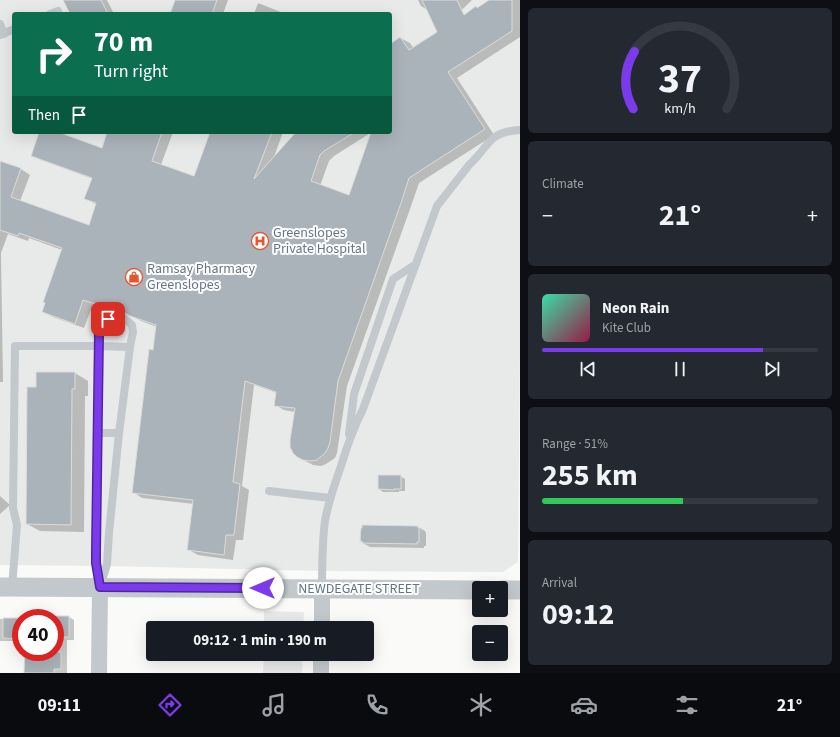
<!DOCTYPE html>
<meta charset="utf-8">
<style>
body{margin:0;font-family:"Source Sans 3",sans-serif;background:#242831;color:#f1f3f6;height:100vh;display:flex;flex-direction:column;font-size:15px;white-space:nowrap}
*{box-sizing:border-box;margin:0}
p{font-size:13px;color:#9ea1a6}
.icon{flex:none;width:22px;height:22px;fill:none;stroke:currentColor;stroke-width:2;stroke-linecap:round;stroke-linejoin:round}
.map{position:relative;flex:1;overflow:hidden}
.sheet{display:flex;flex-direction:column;gap:8px;padding:8px;background:#0d0f14;width:320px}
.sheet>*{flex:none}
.hud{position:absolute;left:12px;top:12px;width:380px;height:122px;border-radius:4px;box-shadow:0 4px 16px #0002;background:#0b6e4f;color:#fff;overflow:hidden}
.controls{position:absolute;left:472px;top:581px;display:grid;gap:8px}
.controls a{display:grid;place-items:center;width:36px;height:36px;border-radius:4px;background:#171b24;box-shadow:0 4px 16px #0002;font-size:20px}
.speed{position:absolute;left:12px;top:609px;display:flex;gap:8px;font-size:20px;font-weight:700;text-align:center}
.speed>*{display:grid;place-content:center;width:52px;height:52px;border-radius:50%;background:#171b24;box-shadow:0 4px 16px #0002;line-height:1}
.speed .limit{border:6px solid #d22;background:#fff;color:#111}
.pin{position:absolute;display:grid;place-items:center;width:34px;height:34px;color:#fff;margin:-17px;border-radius:8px;box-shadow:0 2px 6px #0006}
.me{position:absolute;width:44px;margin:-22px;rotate:270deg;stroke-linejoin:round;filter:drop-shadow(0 0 3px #0008)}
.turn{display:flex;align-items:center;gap:14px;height:84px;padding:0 16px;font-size:18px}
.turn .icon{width:52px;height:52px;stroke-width:2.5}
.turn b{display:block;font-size:28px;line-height:34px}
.then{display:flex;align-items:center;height:38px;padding:0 16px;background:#0003;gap:8px;font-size:15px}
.big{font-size:30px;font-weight:700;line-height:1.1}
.sheet .tile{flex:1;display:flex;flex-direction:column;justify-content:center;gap:6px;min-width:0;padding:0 14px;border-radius:6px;background:#242831}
.sheet .dial{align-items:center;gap:0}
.dial svg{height:104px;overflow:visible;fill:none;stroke:#363941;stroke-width:7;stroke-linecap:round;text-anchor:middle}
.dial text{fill:#f1f3f6;stroke:none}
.song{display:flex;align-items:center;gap:12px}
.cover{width:48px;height:48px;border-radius:6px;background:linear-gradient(135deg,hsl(160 70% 55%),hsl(340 70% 35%))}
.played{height:4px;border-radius:2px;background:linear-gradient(90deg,#7c3aed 80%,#363941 80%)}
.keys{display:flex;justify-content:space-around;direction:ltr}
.heat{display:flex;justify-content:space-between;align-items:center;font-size:22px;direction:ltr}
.charge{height:6px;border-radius:3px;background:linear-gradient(90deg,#34c759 51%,#363941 0)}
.trip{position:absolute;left:146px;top:621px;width:228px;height:40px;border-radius:4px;background:#171b24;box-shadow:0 4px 16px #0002;font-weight:700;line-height:40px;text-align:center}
.tabs{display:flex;height:64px;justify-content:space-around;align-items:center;background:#090b0e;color:#9ea1a6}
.tabs .icon{width:28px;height:28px}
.tabs .selected{color:#7c3aed}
.tabs b{font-size:18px;color:#f1f3f6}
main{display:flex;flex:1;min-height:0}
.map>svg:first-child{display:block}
</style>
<main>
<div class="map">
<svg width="520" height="673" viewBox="0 0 520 673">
<rect width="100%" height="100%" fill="#fafaf8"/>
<!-- built -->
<path fill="#e8e9e9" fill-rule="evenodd" d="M0 0H520V349L518 562 503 572 324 571 105 566 0 565ZM14 14H390V132H14Z
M264 611 304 612 303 628H264Z
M264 654H303L302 673H263Z"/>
<!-- shadow -->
<path fill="#0003" d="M64 0H107L114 14H71Z
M176 0H228L223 14H171Z
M418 0H472L442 29 429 11 421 6Z
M491 0H520V37L457 78 494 135 419 183 410 209 347 386 337 453 335 458 326 464 321 466 313 465 298 457 295 412 284 410 275 405 277 393 254 385 242 486 249 490 243 540H236L233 560 198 555 189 550 194 504 142 498 133 492 157 327 141 321 130 315 127 314 124 315 93 304 84 328 53 317 43 312 62 250 29 238 28 241 8 234 1 253 3 382H0V162L21 169 30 175 20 201 89 226 97 205 86 199 93 179 41 160 32 155 40 132H55L102 149 108 132H173L161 165 194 178 211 132H283L273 160 297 132H372L334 156 329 161 320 186 350 196 372 132H390V45L400 38 410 43 414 49Z
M258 3 286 14H254Z
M75 373 88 381V396H85L84 532 40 531 27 524Z
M400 476 405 479V491H399V492H383L379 489Z
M0 496 10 505 0 514Z
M418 527 425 531 426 533V546H424V548L370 547 363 543Z
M24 616 69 617 74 620V640H67V673H26V652H55V618H24Z
M0 619H21V641H0Z"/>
<!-- building -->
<path fill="#aab3b9" stroke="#dcdcda" d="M63 0H101L108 14H70Z
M175 0H217L212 14H170Z
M422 0H457L464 15 476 6 477 8 489 0H512V31L448 72 485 129 409 178 401 203 338 381 330 442 328 448 325 453 317 460 311 461 303 460 297 457 293 453 290 447V440L295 408 274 406 276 392 245 381 233 482 240 484 234 535H226L224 555 187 550 193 500 132 493 149 349 153 350 156 325 130 316 119 310H114L83 300 75 324 42 312 45 303 43 302 62 248 19 233 18 236 0 230V161L21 168 11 197 89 225 96 203 84 199 92 178 31 156 39 132H58L102 148 107 132H162L152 161 194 176 210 132H272L254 179 296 132H355L324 151 320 155 311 181 349 195 371 132H390V44L400 37 409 50 437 32Z
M36 372H75V389H72L71 525 26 524 27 387H36Z
M378 475H401V489H394V490L378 489Z
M362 525 418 526V528H419V542H417V544L362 543V541H360L361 528H362Z
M55 616H69V637H55Z
M3 618H21V639L3 638Z
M25 652H61V669H54V673H24Z"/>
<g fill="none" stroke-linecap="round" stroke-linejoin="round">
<!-- service -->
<path stroke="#c3c8cc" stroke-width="8" d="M50 14 58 11
M0 24 4 34
M0 35 14 29
M117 315 125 319 132 325 133 332 130 347 119 433 109 533 107 564 100 587 97 563 96 551 99 333 101 323 108 319Z
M97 433H119
M349 434 354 394 393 279 416 264
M269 491 330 498
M12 587 17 525 13 508 15 346H99L130 347
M322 589C322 566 322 543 325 521 328 502 335 484 341 466 347 446 354 427 363 409L437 206 469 165C490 146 487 132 520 130"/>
<!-- minor -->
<path stroke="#c3c8cc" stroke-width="16" d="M322 628V589
M99 673 100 587
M321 673V654"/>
<!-- tertiary -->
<path stroke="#c3c8cc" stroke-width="19" d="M0 587 479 590
M501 590H520"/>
</g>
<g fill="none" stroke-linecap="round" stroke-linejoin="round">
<!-- route casing -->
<g stroke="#51269a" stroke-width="10">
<path id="route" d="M108 319 101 323 99 333 96 551V563L100 587 263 588"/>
</g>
<!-- route -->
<use href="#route" stroke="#7c3aed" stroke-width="7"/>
</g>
<!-- icons -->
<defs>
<g id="hospital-ring" transform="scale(0.9)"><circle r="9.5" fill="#fff" stroke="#e4572e" stroke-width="1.5"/><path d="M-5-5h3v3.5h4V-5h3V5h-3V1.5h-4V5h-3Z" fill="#e4572e"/></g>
<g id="shop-ring" transform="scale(0.9)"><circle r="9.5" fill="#fff" stroke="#e4572e" stroke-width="1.5"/><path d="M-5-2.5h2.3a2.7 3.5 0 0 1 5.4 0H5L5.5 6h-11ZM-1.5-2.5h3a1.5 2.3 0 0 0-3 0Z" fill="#e4572e"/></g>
</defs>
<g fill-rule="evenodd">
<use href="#hospital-ring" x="260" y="241"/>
<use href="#shop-ring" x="134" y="277"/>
</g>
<g text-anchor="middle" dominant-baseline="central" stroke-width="4" stroke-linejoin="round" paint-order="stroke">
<!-- poi labels -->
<g font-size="14" fill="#657683" stroke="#fff" text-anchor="start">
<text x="273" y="233">Greenslopes<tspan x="273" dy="16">Private Hospital</tspan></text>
<text x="147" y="269">Ramsay Pharmacy<tspan x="147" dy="16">Greenslopes</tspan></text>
</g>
<!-- street labels -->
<g font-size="14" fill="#657683" stroke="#fff">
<text x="359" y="589">NEWDEGATE STREET</text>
</g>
</g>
</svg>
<div class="controls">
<a>+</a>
<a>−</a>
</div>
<div class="speed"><div class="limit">40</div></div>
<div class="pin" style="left:108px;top:319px;background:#d93025"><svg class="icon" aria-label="arrive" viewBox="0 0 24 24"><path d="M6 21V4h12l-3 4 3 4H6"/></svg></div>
<svg class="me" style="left:263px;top:588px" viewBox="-20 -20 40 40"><circle r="19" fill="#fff"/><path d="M0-13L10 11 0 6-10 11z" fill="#7c3aed"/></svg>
<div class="trip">09:12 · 1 min · 190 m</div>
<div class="hud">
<div class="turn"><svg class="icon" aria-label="right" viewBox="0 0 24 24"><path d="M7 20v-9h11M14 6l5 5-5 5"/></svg><div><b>70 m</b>Turn right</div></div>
<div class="then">Then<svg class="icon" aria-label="arrive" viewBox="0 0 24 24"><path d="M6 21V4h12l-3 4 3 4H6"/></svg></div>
</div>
</div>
<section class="sheet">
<div class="tile dial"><svg viewBox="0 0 100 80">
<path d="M14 69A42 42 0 1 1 86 69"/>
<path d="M14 69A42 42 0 0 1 15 25" stroke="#7c3aed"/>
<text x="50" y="56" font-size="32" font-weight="700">37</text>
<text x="50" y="72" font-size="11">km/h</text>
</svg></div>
<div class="tile"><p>Climate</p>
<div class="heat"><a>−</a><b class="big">21°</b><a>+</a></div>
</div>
<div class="tile">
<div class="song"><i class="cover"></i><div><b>Neon Rain</b><p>Kite Club</p></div></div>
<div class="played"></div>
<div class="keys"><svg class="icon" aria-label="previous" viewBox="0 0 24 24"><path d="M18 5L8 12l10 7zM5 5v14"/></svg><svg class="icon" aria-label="pause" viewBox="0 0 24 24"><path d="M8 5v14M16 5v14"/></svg><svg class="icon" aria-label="next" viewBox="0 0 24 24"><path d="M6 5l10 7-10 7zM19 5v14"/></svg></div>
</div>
<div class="tile"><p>Range · 51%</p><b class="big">255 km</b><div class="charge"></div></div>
<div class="tile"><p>Arrival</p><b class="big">09:12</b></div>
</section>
</main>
<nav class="tabs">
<b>09:11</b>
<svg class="icon selected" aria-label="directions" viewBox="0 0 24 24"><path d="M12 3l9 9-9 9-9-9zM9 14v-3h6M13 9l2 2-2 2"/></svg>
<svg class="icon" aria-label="music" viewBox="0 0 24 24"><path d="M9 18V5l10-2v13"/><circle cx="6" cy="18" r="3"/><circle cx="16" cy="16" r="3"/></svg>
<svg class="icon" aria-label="phone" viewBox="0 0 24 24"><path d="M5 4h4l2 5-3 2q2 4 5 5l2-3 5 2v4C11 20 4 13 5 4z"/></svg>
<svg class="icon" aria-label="climate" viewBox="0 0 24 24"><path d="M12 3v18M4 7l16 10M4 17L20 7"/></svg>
<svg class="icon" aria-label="car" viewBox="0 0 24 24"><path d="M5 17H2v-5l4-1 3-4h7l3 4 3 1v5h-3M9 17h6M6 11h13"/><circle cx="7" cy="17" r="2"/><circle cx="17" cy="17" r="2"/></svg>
<svg class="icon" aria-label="filters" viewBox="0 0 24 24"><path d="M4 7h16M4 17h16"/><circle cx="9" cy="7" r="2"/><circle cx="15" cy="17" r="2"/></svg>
<b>21°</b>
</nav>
